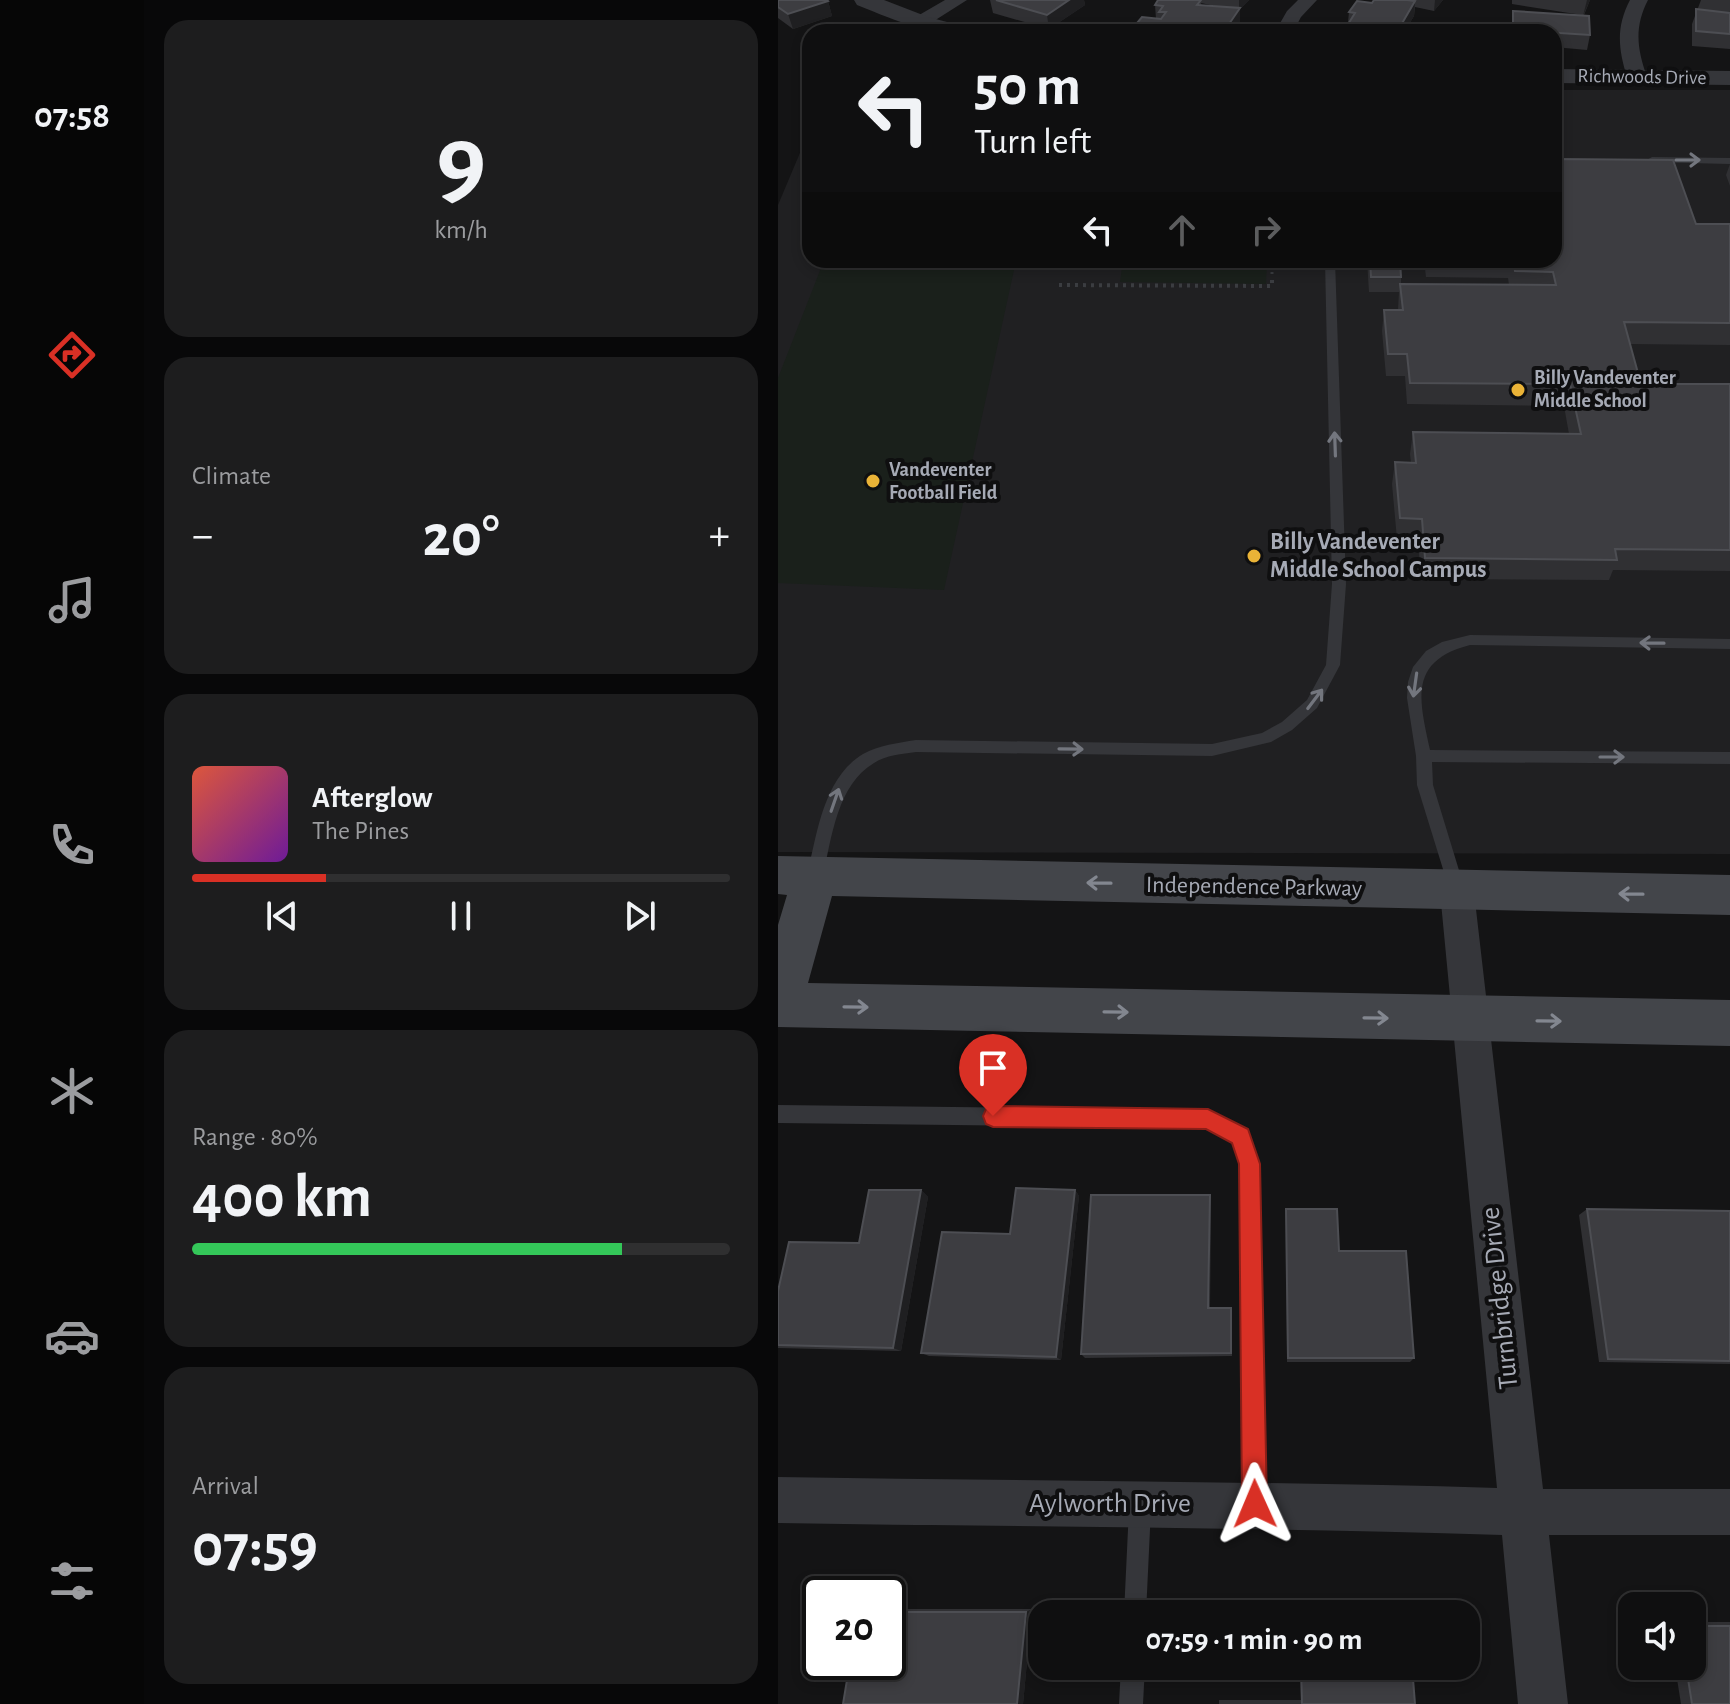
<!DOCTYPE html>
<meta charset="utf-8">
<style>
body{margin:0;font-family:"Alegreya Sans",sans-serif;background:#1d1d1e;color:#f1f3f6;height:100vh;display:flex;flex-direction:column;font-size:30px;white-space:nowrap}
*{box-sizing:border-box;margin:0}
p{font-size:26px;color:#9b9c9f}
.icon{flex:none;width:44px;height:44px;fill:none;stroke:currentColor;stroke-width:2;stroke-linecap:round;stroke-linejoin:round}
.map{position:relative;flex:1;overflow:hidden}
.side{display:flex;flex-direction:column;gap:20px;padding:20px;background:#080809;width:634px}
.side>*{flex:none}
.top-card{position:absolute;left:24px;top:24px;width:760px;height:244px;border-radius:24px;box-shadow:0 4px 12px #0003,0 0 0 2px #2f2f30;background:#0f0f10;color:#f1f3f6;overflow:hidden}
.controls{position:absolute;left:840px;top:1592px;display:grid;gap:16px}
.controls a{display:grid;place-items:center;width:88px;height:88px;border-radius:16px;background:#0f0f10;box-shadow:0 4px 12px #0003,0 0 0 2px #2f2f30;font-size:40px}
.speed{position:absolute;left:24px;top:1576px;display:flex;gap:16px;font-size:40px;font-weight:700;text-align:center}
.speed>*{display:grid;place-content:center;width:104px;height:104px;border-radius:50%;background:#0f0f10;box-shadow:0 4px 12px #0003,0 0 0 2px #2f2f30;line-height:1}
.speed .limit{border:4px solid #111;border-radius:12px;background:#fff;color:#111}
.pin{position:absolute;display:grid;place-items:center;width:68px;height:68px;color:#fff;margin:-82px -34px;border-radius:50% 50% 50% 0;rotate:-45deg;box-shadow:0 0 8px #0007}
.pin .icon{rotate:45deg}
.me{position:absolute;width:88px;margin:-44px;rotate:359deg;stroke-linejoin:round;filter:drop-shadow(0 0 6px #0008)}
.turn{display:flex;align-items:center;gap:28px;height:168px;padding:0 40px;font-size:36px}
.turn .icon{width:104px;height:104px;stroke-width:2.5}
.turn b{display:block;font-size:56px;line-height:68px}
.lanes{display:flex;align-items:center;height:76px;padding:0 40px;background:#0003;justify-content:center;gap:40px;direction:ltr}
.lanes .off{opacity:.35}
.big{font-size:60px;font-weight:700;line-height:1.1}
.side .widget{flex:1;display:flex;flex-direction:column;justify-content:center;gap:12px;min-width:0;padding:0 28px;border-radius:24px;background:#1d1d1e}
.side .dial{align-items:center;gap:0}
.dial b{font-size:104px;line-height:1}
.song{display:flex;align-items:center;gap:24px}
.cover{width:96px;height:96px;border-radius:12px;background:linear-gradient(135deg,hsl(10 70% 55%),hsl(280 70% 35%))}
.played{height:8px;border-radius:4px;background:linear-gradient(90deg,#d93025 25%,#2f2f30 25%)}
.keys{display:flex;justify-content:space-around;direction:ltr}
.heat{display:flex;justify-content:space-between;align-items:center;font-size:44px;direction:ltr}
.charge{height:12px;border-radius:6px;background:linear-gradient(90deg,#34c759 80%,#2f2f30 0)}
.trip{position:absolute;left:250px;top:1600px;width:452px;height:80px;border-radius:24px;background:#0f0f10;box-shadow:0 4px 12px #0003,0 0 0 2px #2f2f30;font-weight:700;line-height:80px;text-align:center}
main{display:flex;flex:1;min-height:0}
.dock{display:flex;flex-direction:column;width:144px;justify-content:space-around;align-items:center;background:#060606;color:#9b9c9f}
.dock .icon{width:56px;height:56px}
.dock .active{color:#d93025}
.dock b{font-size:36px;color:#f1f3f6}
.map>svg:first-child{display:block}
</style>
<main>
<nav class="dock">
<b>07:58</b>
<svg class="icon active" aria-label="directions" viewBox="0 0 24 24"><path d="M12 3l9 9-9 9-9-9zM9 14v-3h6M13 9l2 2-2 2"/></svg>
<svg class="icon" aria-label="music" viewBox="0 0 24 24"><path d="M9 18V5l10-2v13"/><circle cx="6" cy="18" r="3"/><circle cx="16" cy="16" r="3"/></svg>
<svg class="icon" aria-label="phone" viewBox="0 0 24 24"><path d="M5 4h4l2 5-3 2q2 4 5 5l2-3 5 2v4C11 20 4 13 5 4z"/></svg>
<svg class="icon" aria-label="climate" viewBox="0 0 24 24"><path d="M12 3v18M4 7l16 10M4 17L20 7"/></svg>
<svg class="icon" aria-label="car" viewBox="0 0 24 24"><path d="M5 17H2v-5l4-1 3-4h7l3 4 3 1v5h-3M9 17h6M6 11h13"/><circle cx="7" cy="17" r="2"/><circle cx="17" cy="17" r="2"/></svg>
<svg class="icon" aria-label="filters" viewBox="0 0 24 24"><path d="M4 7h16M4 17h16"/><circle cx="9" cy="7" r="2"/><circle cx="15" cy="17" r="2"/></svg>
</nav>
<section class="side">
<div class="widget dial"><b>9</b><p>km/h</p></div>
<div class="widget"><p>Climate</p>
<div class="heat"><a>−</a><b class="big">20°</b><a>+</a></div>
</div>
<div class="widget">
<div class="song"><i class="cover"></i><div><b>Afterglow</b><p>The Pines</p></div></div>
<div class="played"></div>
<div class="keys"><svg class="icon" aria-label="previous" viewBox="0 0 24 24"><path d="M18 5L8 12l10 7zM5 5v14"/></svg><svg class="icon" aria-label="pause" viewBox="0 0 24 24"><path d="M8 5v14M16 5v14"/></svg><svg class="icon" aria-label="next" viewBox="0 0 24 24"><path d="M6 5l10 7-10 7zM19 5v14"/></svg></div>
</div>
<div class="widget"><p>Range · 80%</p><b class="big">400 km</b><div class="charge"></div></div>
<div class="widget"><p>Arrival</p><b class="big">07:59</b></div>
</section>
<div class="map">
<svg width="952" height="1704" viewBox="0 0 952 1704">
<rect width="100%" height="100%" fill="#141415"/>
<!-- built -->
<path fill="#202022" d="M776 90H952V854L0 852V205L32 129V260H776Z"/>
<!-- green -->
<path fill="#1a201b" d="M345 260H489L488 284 342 282Z
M43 268 236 270 166 590 0 583V378Z"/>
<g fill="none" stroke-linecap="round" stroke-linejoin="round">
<!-- path-far1 -->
<path stroke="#3b3d41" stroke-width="3" stroke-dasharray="2 4" stroke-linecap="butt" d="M494 260V278"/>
<!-- path -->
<path stroke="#3b3d41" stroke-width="4" stroke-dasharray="3 5" stroke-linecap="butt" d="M281 285 494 286V276"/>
<!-- service -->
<path fill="#35363a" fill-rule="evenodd" d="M874 157 952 158V164L871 162 869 160Z
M547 260H557L568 584 562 665 539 708 514 730 493 742 434 756 138 752C124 754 108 755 96 763 59 785 54 837 45 875L43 880 37 882 31 880 29 875C39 835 45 778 85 754 101 745 120 743 138 740L434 744 484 733 504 722 529 700 548 665 554 584Z
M692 635 952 639V649L692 645C630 661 641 699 652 750L952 752V764L654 762 655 785 687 890 685 895 679 897 673 895 639 785 638 756 629 698 630 682 635 667 648 651 664 642Z
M0 1105 430 1110 470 1129 481 1164 488 1502 485 1510 477 1513 469 1510 466 1502 463 1164 456 1142 429 1128 0 1123Z
M362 1497 370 1500 373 1508 368 1614H346L351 1508 354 1500Z
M343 1666H367L365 1704H341Z"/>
<!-- minor -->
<path fill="#35363a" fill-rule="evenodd" d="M167 0H189L148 26H136L133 22 136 18Z
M520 0H539L523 17 515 32H497L509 11Z
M852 0H870C856 27 859 49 869 77L859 83 849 77C840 48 838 27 852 0Z
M679 877 691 881 696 892 765 1489H952V1535H771L790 1704H740L724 1535C482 1527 241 1527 0 1523V1477C240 1481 479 1481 719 1488L662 892 667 881Z"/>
<!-- tertiary -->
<path fill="#35363a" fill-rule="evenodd" d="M76 0H106L150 17 188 27 191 32C142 32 124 23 79 5Z
M776 69 952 71V85L776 83Z"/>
<!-- secondary -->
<path fill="#43454a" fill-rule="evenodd" d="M0 856 952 875V915L54 896 30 983 952 1000V1046L0 1027V925L9 895 0 894Z"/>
</g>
<!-- wall -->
<path fill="#303033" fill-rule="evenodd" d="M0 0 50 1 54 16 15 29 0 18Z
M212 0H306L307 5 271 29 215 13Z
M380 0H471L462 9V22L456 32H359V23L378 19 377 5ZM423 3 442 7 424 6Z
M596 0H665L656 11 637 7 636 16 626 32H569L571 12 594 3Z
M734 0H812L806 15 812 35 809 50 776 47V32H733L735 11 804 15 734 4Z
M923 0H952V49L914 46V24Z
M777 159 918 224H952V345L852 344 863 384H952V571L835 570 831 580 643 579 640 540 619 539 614 484 617 462 633 463 632 454 635 432 791 434 786 406 629 404 627 376H608L604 331 606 310H620L621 292H591L589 260H622L623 277V284L731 285 730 278 648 277 646 260H776V164Z
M952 164V186L948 175Z
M143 1190 150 1197 123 1351 0 1348V1291L81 1243Z
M297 1190 301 1196 283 1360 151 1356 143 1353 232 1234Z
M433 1201 432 1308H453L454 1356 307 1358 303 1354Z
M508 1209 561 1251 636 1358 632 1362H509Z
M809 1209 952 1214V1364L821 1362 801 1215Z
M110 1609H254L245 1704H65L110 1662Z
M914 1622H952V1704H903L897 1666H914Z
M522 1666H634L637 1704H441V1700H523Z"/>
<!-- shaded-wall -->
<path fill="#1f1f21" d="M291 0H306L307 5 271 29 269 15Z
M461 0H471L462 9V22L456 32H447V30L461 9Z
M657 0H665L656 11Z
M809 0H812L805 16Z
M50 1 54 16 15 29 10 14Z
M637 1 636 16 626 32H619Z
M143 1190 150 1197 123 1351 115 1348Z
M297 1190 301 1196 283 1360 278 1357Z
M432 1195 433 1201 431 1313 430 1308Z
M254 1609 245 1704H239L248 1612Z"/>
<!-- building -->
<path fill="#3d3d41" stroke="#4d4e53" stroke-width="2" d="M0 0H49L50 1 10 14 0 7Z
M218 0H291L269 15Z
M380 0H423L419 5 462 8 447 30 435 28 432 32H422L359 23 364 17 383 19 388 12H381L385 6 377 5Z
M596 0H629L637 1 619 32H607L569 26 577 13 571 12 579 1 594 3Z
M918 9 952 13V34L918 31Z
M735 11 811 16 812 35 735 30Z
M777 159 895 160 918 224H952V323L846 322 863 384H952V550L837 549 839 560 647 558 644 519 622 518 617 462 638 463 635 432 803 434 792 384 632 383 629 354H610L606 310H625L622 284 778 285 775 272 737 271 735 260H776V165H778Z
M592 260H622L623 277H593Z
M238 1188 297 1190 278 1357 143 1353 164 1232 232 1234Z
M91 1190H143L115 1348 0 1345V1291L11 1242 81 1243Z
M313 1195H432L430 1308H453V1353L303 1354Z
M508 1209H559L561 1251H628L636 1358H510Z
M809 1209 952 1211V1361L830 1359Z
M110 1612H248L239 1704H65L72 1662H110Z
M914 1626H952V1704H914L908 1666H914Z
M523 1666H634L637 1704H524Z"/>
<!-- one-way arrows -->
<defs><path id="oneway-shaft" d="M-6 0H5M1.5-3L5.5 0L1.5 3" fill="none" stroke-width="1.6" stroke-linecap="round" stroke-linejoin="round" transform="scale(2)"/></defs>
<g stroke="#73767e">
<use href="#oneway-shaft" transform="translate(910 160)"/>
<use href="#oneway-shaft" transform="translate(557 444) rotate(-92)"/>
<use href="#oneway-shaft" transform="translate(874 643) rotate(-179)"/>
<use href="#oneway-shaft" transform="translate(637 685) rotate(98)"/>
<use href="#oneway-shaft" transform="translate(537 699) rotate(-53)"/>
<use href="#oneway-shaft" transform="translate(293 749) rotate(1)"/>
<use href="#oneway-shaft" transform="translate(834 757)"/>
<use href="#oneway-shaft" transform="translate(57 800) rotate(-71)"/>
</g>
<g stroke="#838790">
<use href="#oneway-shaft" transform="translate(321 883) rotate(-179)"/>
<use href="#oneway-shaft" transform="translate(853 894) rotate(-179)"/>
<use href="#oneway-shaft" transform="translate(78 1007) rotate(1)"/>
<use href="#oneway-shaft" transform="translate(338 1012) rotate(1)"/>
<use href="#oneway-shaft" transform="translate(598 1018) rotate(1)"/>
<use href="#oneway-shaft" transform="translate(771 1021) rotate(1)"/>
</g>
<!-- route -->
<path fill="#d93025" stroke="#8d1f18" stroke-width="2" d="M215 1106 430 1109 470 1129 482 1164 489 1504 485 1512 477 1516 468 1512 464 1504 461 1164 454 1143 428 1129 215 1127 208 1124 205 1116 208 1109Z"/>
<!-- markers -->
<g fill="#eab337" stroke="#0f0f10" stroke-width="3">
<circle cx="740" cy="390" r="8"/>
<circle cx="95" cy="481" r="8"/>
<circle cx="476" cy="556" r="8"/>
</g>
<g text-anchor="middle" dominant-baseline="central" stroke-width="8" stroke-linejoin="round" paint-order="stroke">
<!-- far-street labels -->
<g font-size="20" fill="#a6aab5" stroke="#0f0f10">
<text transform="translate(864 77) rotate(1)">Richwoods Drive</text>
</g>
<!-- far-poi labels -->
<g font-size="20" font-weight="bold" fill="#a6aab5" stroke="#0f0f10" text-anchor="start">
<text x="756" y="378">Billy Vandeventer<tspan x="756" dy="23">Middle School</tspan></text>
<text x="111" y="470">Vandeventer<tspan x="111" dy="23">Football Field</tspan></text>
</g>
<!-- poi labels -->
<g font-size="24" font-weight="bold" fill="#a6aab5" stroke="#0f0f10" text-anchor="start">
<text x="492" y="542">Billy Vandeventer<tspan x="492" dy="28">Middle School Campus</tspan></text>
</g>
<!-- street labels -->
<g font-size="24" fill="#a6aab5" stroke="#0f0f10">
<text transform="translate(476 887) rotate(1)">Independence Parkway</text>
</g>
<!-- near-street labels -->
<g font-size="28" fill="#a6aab5" stroke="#0f0f10">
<text transform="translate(722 1298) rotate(-96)">Turnbridge Drive</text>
<text x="332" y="1504">Aylworth Drive</text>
</g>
</g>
</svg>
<div class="controls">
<a><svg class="icon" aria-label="sound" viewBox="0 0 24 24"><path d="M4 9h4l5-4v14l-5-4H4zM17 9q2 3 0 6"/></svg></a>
</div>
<div class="speed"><div class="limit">20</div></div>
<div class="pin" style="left:215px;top:1116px;background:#d93025"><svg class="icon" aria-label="arrive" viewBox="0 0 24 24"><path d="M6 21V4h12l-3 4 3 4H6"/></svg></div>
<svg class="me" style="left:477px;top:1504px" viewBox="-20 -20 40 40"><path d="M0-17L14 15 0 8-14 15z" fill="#d93025" stroke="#fff" stroke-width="4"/></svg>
<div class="trip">07:59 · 1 min · 90 m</div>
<div class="top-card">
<div class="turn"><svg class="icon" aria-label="left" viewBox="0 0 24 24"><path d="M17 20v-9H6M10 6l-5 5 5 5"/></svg><div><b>50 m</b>Turn left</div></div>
<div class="lanes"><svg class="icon" aria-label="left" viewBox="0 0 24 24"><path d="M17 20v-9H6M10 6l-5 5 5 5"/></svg><svg class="icon off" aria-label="ahead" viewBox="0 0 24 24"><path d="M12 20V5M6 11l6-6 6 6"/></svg><svg class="icon off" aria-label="right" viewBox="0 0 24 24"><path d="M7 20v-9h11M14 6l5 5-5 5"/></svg></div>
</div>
</div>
</main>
